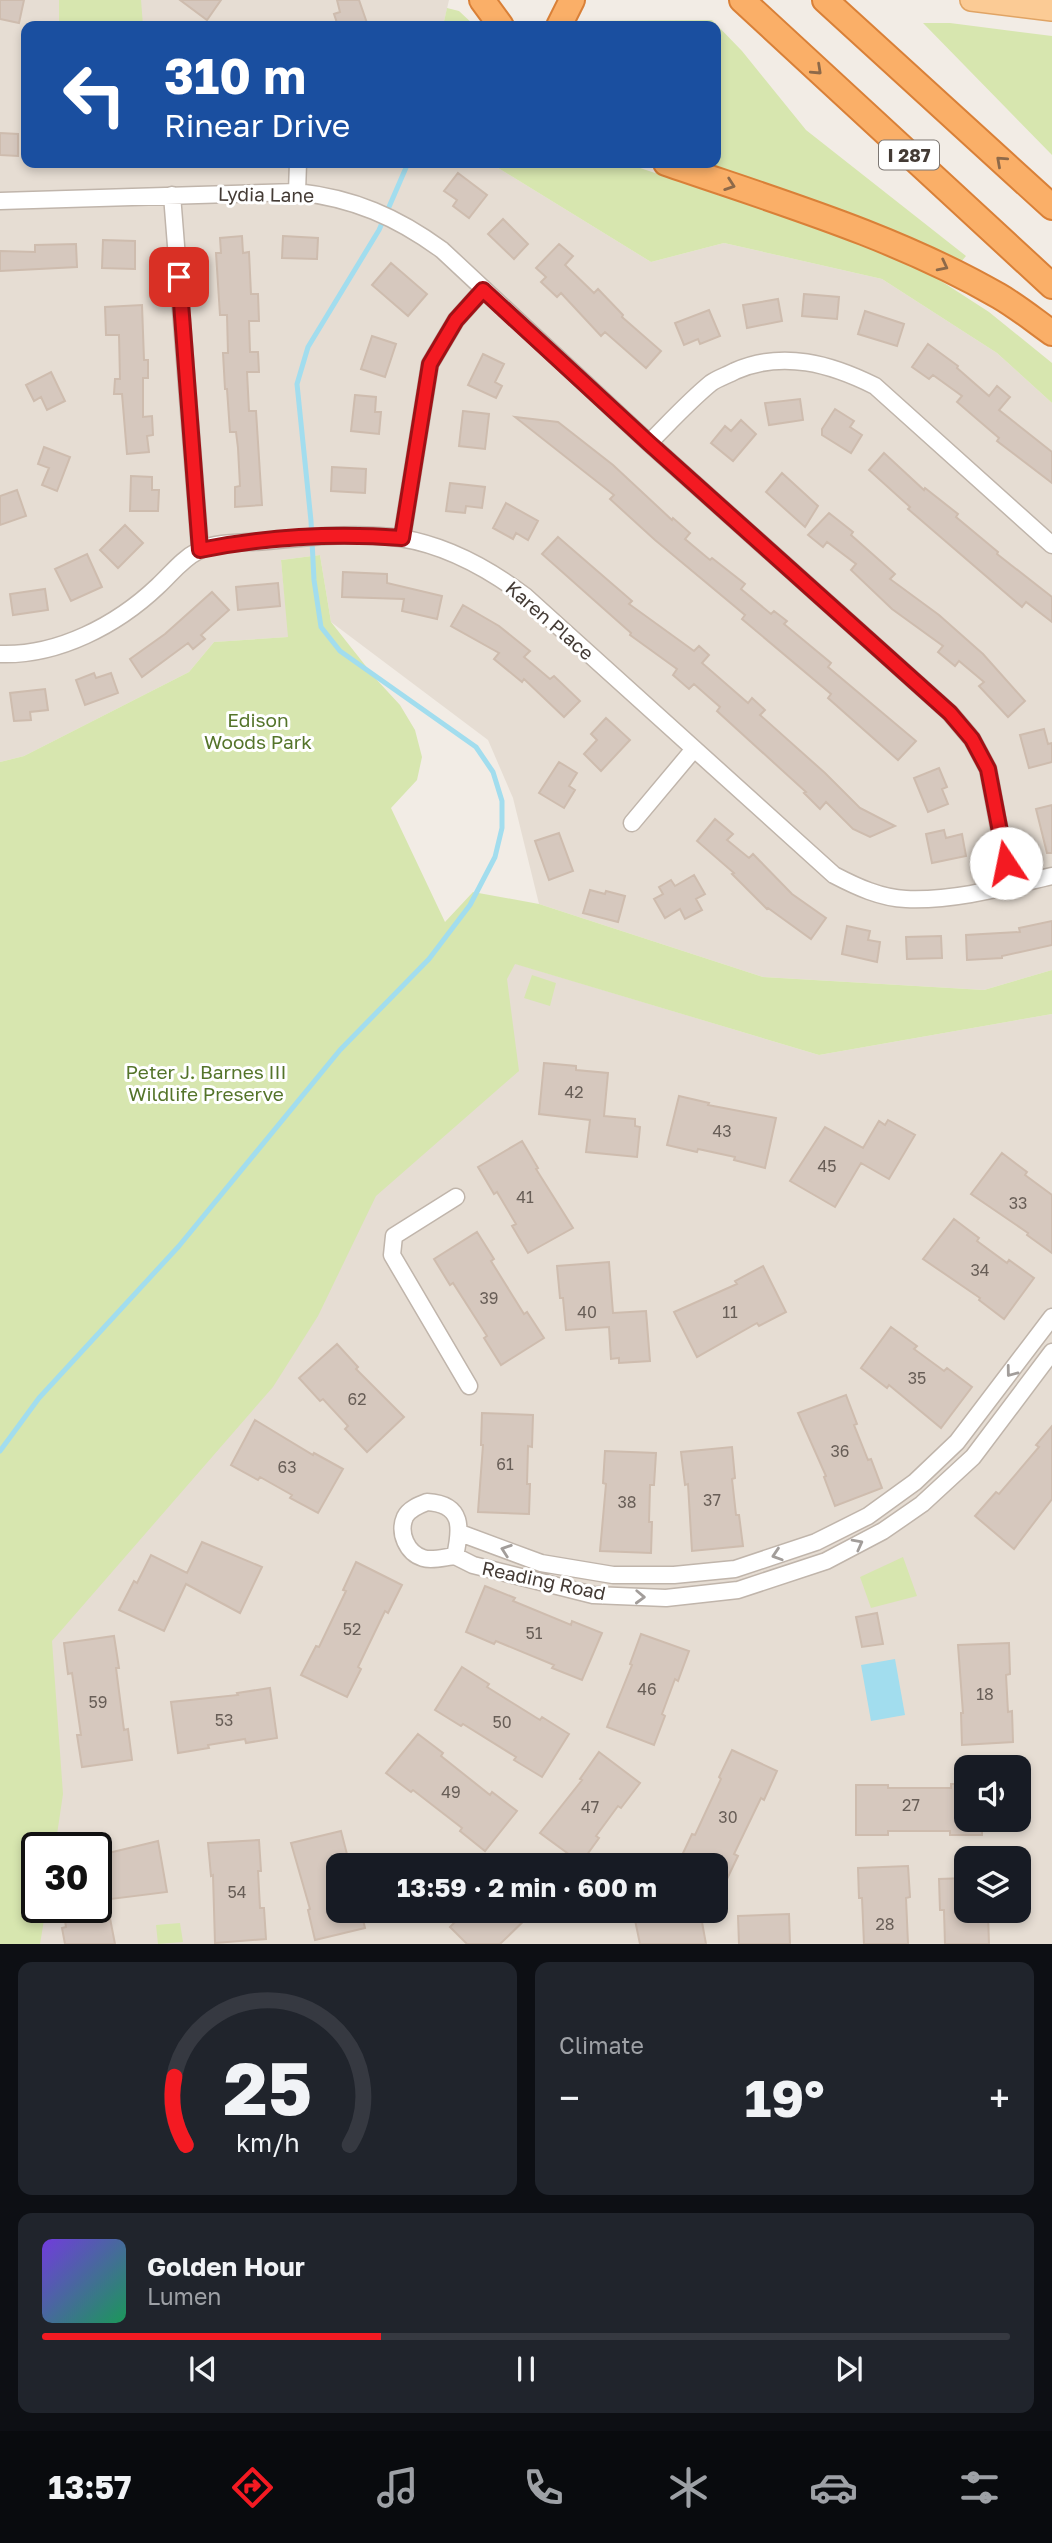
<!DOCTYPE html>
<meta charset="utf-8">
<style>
body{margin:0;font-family:"Golos Text",sans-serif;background:#20242c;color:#f1f3f6;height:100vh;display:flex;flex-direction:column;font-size:26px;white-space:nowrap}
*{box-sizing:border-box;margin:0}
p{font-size:23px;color:#9ea1a6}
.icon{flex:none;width:38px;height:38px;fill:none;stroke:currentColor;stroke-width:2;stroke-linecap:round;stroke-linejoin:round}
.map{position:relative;height:1944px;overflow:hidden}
.panel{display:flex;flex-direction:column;gap:18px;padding:18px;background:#0d0f14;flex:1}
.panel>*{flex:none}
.banner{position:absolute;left:21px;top:21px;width:700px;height:147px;border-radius:14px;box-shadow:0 4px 10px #0003;background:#1a4fa0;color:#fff;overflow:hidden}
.tools{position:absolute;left:954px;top:1755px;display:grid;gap:14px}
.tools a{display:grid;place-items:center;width:77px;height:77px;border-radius:14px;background:#171b24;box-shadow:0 4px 10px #0003;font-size:35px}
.speed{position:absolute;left:21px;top:1832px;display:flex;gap:14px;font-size:35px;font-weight:700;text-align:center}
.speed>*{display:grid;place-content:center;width:91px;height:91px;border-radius:50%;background:#171b24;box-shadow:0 4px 10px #0003;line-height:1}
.speed .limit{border:4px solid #111;border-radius:10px;background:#fff;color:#111}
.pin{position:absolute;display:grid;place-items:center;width:60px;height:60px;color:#fff;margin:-30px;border-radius:14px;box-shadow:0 4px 10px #0006}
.me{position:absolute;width:77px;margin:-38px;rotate:349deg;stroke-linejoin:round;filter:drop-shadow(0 0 5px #0008)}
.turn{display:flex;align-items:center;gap:24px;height:147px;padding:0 28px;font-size:32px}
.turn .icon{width:91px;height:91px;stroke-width:2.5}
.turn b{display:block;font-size:49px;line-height:60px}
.big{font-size:52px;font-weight:700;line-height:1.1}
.panel .card{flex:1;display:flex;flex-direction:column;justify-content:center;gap:10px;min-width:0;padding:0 24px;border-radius:14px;background:#20242c}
.panel .dial{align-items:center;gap:0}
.dial svg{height:182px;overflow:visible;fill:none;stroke:#363941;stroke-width:7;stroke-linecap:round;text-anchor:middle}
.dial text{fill:#f1f3f6;stroke:none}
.song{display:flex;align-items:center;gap:21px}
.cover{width:84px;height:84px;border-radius:10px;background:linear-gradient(135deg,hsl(260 70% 55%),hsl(150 70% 35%))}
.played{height:7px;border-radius:4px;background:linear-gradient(90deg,#f41a22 35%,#363941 35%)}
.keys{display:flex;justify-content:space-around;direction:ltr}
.heat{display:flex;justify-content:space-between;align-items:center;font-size:38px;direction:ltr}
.panel .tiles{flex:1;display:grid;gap:18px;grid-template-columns:1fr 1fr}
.card:last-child{grid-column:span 2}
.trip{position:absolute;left:326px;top:1853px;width:402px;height:70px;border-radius:14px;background:#171b24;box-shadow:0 4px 10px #0003;font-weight:700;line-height:70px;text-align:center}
.tab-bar{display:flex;height:112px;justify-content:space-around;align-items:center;background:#090b0e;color:#9ea1a6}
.tab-bar .icon{width:49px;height:49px}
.tab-bar .on{color:#f41a22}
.tab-bar b{font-size:32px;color:#f1f3f6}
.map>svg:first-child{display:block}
</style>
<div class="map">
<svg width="1052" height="1945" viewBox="0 0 1052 1945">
<rect width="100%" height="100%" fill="#f2ece5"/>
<!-- residential -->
<path fill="#e6ddd3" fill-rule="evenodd" d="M0 0H449L443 26H26V163H490L651 262 724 243 882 279 997 353 1052 403V970L984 990 763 977 539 904 513 798 488 740 331 622 320 555 281 560 289 637 214 642 189 672 24 756 0 762Z
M506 961 819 1055 1052 1014V1944L30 1945 41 1649ZM966 1768H1018V1820H966ZM37 1848H96V1908H37ZM966 1858H1018V1911H966ZM338 1866H716V1911H338Z"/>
<!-- green -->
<path fill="#d7e6af" d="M59 0H141L143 26H59Z
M447 8 459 11 475 26H443Z
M712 20 742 51 806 130 966 256 960 263 863 218 692 163H716V26H575V21Z
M923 23H950L1052 36V155Z
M490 163H625L874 246 938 279 989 312 1052 363V403L997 353 882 279 724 243 651 262Z
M320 555 331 622 376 679 400 705 415 730 422 757 417 780 391 808 445 922 473 892 539 904 763 977 984 990 1052 970V1014L819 1055 515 964 507 979 519 1071 376 1196 318 1316 273 1387 52 1641 63 1794 55 1848H37V1908H46L40 1944H0V762L24 756 189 672 214 642 288 637 281 560Z
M532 975 556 983 550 1006 524 998Z
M903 1557 917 1596 871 1608 860 1577Z
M180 1923 183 1942 158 1944 156 1925Z"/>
<!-- water -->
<path fill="#a2ddee" d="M895 1659 905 1715 871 1721 861 1665Z"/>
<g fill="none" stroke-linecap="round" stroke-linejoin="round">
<!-- stream -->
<path stroke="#a2ddee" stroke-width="5" d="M0 1451 39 1398 179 1246 340 1050 429 959 470 905 495 857 502 828V801L493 772 476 747 340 651 321 627 314 580 311 521 297 384 308 347 379 230 408 163"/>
</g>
<!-- building -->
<path fill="#d6c8be" stroke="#cebcae" stroke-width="2" d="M0 0H24L19 23 0 19Z
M180 0H221L207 20Z
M337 0H359L368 26H338L334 14 340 12Z
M0 133 18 134V156L0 155Z
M458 173 487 195 469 218 453 206 457 200 444 191Z
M503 219 528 244 514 259 488 234Z
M242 236 243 253 249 252 251 294H258L259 321H249L250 352H258L259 372H247L249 411H256L262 505 235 507V487L240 486 238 448 236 432H230L227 389H225L223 353H228L227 315H220L216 253H221L220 238Z
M283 236 318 238 317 259 282 258Z
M103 240 135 241V269L102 268Z
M76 244 77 267 0 271V251L35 252V245Z
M559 244 573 256 565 265 594 293 598 289 623 315 622 317 661 351 646 368 605 332 601 336 561 293 557 297 541 282 546 277 536 268Z
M391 263 427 294 408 316 372 285Z
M804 294 839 297 837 319 802 316Z
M778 299 782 321 747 328 743 305Z
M142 305 144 360H148V378H143V417L152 416 153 435 147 436 149 452 127 454 122 394H114L115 379H120L119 335H106L105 307Z
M709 310 720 336 700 344 698 339 684 345 675 323Z
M865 311 904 324 897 346 858 334Z
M372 336 396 344 385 377 361 369Z
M928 344 958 366 957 368 989 396 997 386 1010 397 999 410 1052 452V483L997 441 999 438 957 402 962 396 933 375 929 379 912 367Z
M483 354 504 364 495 382 502 386 496 398 468 385Z
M51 372 65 401 47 410 41 397 34 401 26 385Z
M355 395 376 397 375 412H381L379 434 351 431Z
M800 399 803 420 769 425 765 403Z
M835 409 854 421 850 427 862 435 851 453 822 435V429Z
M463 411 489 414 485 449 459 446Z
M515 417 558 422 613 465 672 520 673 518 690 533 685 539 710 560 712 558 745 584 741 589 771 614 774 611 787 621 784 624 831 663 828 667 916 741 898 760 828 698 831 694 742 619 745 615 655 540 610 499 614 495Z
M741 420 756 434 733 461 711 443 725 426 731 431Z
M44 447 70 457 57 491 42 485 49 468 38 464Z
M884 453 924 490 925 488 958 514 956 517 998 552 997 554 1052 597V622L1026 602 1022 607 908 509 910 507 869 470Z
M332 467 366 469 365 493 331 491Z
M782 473 818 506 805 527 766 492Z
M131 476 152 477V490H159L158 511H130Z
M450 483 485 487 482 508 466 506 465 513 446 511Z
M17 490 26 516 0 525V496Z
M506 503 538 521 528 540 516 533 513 539 493 528Z
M829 513 853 532 851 535 895 574 890 579 939 615 983 654 1025 701 1008 717 979 686 984 682 959 661 955 666 938 652 943 646 892 609 851 570 856 564 827 542 823 547 808 535Z
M125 525 143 543 118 568 100 550Z
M558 537 632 601 629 604 694 651 699 646 709 655 702 663 748 703 752 698 765 710 760 715 825 773 860 808 895 826 870 837 853 829 826 802 820 809 804 793 806 792 717 711 720 707 694 684 689 689 673 675 677 669 630 635 631 633 542 554Z
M87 554 102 587 71 601 55 569Z
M343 572 387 574V583L442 596 437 619 402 611 404 599 342 597Z
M278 583 280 606 238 610 236 587Z
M45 589 48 610 13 615 10 594Z
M212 592 229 610 201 635 205 639 193 649 188 643 142 677 130 659 165 634Z
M463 605 499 626 530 651 524 657 550 679 554 676 580 701 564 717 524 679 522 682 494 659 499 653 451 626Z
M94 673 96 678 111 673 118 693 85 705 76 680Z
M45 689 48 710 30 712 31 720 14 721 10 693Z
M606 718 630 740 601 771 584 754 597 740 591 734Z
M1044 729 1048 744 1052 743V762L1029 768 1020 735Z
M559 762 577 773 569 786 575 790 564 808 539 793Z
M939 768 947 787 942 789 948 804 928 812 914 778Z
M1052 805V853H1047L1036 809Z
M715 819 733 834 727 840 749 858 753 854 792 894 826 918 811 939 768 908 767 909 732 874 734 873 697 841Z
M944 830 946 838 962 834 966 856 932 863 926 834Z
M559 833 573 871 549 880 535 841Z
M694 875 705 894 696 899 702 910 685 919 680 909 665 918 654 899 663 894 659 887 671 880 675 886Z
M590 890 605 894 606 891 625 896 618 922 583 913Z
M1052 921V945L1002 956V958L967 960 966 935 1020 932 1019 928Z
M847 926 870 931 868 940 880 942 877 962 842 954Z
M941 936 942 958 907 959 906 937Z
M544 1063 576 1066V1070L608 1073 604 1116 635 1119V1126L640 1127 637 1157 586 1152 590 1120 539 1114Z
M679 1096 709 1103 708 1105 776 1118 765 1168 734 1160 735 1157 698 1149 697 1152 667 1145Z
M888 1120 915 1135 889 1179 861 1163 835 1207 790 1181 825 1127 863 1148 879 1121 885 1125Z
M522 1141 538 1168 536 1169 573 1228 528 1253 512 1226 516 1224 497 1192 494 1194 478 1167Z
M1002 1153 1027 1172 1025 1175 1052 1195V1253L1027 1235 1028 1233 971 1194Z
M954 1219 979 1238 977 1241 1007 1263 1009 1260 1034 1278 1004 1319 979 1300 980 1298 923 1259Z
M477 1232 494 1259 491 1261 524 1314 527 1312 544 1338 501 1365 484 1338 487 1336 453 1283 450 1285 434 1259Z
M609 1262 613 1313 646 1311 650 1361 619 1363V1358L611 1359 609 1327 566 1330 563 1298H560L557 1266Z
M763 1266 786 1312 759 1326 757 1323 697 1357 674 1312 737 1284 735 1281Z
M891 1327 917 1346 914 1349 944 1371 947 1368 972 1387 941 1428 889 1385 887 1388 861 1368Z
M337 1344 358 1367 356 1369 404 1417 367 1452 345 1429 348 1426 323 1399 320 1401 299 1378Z
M846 1395 857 1424 854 1425 868 1460 871 1459 882 1488 835 1506 824 1477 826 1476 798 1413Z
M482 1413 533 1415 532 1447 528 1446 527 1484H530L529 1514 478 1512 483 1445H481Z
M255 1420 313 1455 314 1453 343 1469 318 1513 290 1498 292 1495 260 1477 258 1480 231 1465Z
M1052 1426V1499L1014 1549 975 1516 996 1492 999 1494 1039 1447 1036 1445Z
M732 1447 735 1478 732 1479 736 1515H739L743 1546 692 1551 688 1484 685 1485 681 1452Z
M605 1451 656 1453 654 1485H650L649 1522H652L651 1553 600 1551 606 1484 603 1483Z
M202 1542 262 1567 240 1613 186 1584 164 1631 119 1610 134 1581 137 1583 151 1555 187 1573Z
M356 1562 402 1585 388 1613 385 1611 358 1667 361 1669 347 1697 301 1675 316 1646 319 1647 346 1591 343 1590Z
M485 1586 515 1598 513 1601 571 1625 572 1621 602 1633 582 1680 552 1668 554 1665 496 1641 494 1644 466 1632Z
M877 1613 883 1644 862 1647 856 1617Z
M641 1634 689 1651 678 1681 675 1679 662 1714 665 1716 654 1745 607 1727 632 1665 630 1664Z
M114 1636 119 1668H116L124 1730 128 1729 132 1760 82 1767 77 1735H81L72 1673 68 1674 64 1643Z
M1009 1643 1010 1674 1006 1675 1008 1712 1012 1711 1013 1742 962 1745 961 1713H963L958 1645Z
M462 1667 489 1684 487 1687 540 1720 542 1717 569 1734 542 1777 514 1760 516 1757 463 1724 461 1726 435 1710Z
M270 1688 277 1738 246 1743 245 1739 208 1745 209 1748 178 1753 171 1702 238 1695 237 1693Z
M418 1734 443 1753 441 1756 490 1795 492 1792 517 1811 485 1851 460 1831 462 1828 413 1790 411 1792 386 1773Z
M732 1750 777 1771 764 1800 761 1798 734 1854 738 1856 716 1902V1866H677L692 1834 695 1835 721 1779 719 1777Z
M599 1752 640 1783 621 1808 618 1806 596 1836 599 1838 581 1863 540 1833 582 1780 580 1779Z
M951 1784H966V1820H982V1835H950V1831H888V1835H856V1785H888V1788H951Z
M341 1831 349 1862 338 1866V1911H361L365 1928 315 1940 308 1910 310 1909 291 1843Z
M259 1840 261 1871H258L260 1908H264L266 1939 215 1943 213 1875 211 1876 208 1843Z
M158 1841 167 1892 103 1900 96 1856Z
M908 1866 910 1897 906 1898 908 1944H864L862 1898H859L858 1868Z
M966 1878V1911H985V1914H988L989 1944H945L944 1910H940L939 1879Z
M63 1908H108L115 1944H65L62 1928 66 1927Z
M466 1911H534L500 1944H467L450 1927Z
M667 1911H700L706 1944H640L635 1920 668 1914Z
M789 1914 790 1944H739L738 1916Z"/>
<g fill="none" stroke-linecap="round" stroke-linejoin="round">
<!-- minor casing -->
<g stroke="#c0b5ab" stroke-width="19">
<path id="minor" d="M297 192 298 163
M172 195 200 549
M0 201 297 192C353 198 397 217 442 250L649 443 950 713 972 739 988 769 1010 886
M649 443C669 423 689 401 711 383 718 378 728 375 735 371 783 350 831 364 875 386L1052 545
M402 538 430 364 456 320 483 290
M0 654C58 656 117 625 158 586 171 574 182 559 198 551 217 541 246 543 267 541 310 537 356 532 400 538 445 545 489 569 525 596L834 875C857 887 881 898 906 899 955 901 1005 887 1052 876
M632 823 694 749
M456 1197 394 1236 392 1255 469 1386
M427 1502C464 1504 461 1529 455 1556 445 1557 432 1561 423 1558 407 1553 398 1533 405 1517 409 1509 419 1505 427 1502Z
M460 1533 541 1563 613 1575H674L735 1569 816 1542 868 1516 915 1482 957 1442 1052 1317
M455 1556 473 1565 593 1595 666 1598 738 1590 826 1561 883 1531 922 1504 973 1457 1052 1352"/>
</g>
<!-- major casing -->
<g stroke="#e0a465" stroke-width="24">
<path id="major" d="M971 0 1052 10"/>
</g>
<!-- highway casing -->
<g stroke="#d98038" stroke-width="28">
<path id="highway" d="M482 0 501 26
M742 0 1052 286
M825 0 1052 207
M559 26 572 0
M666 163C779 202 895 236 999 296 1018 307 1035 321 1052 333"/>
</g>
<!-- minor -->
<use href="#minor" stroke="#fff" stroke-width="16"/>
<!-- major -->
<use href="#major" stroke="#fbcb95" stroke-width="21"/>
<!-- highway -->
<use href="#highway" stroke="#faaf68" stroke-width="24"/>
</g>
<!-- one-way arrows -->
<defs><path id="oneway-chevron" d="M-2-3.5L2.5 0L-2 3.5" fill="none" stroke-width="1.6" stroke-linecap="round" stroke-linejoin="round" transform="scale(1.75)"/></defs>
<g stroke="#8d6949">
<use href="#oneway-chevron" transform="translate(817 70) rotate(43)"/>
<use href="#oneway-chevron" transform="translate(1001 161) rotate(-138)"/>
<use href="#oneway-chevron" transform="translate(730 185) rotate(19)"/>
<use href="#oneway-chevron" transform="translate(943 266) rotate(27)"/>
</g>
<g stroke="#a29d9a">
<use href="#oneway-chevron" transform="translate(1011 1372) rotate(127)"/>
<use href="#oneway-chevron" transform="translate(858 1544) rotate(-28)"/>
<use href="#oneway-chevron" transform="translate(506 1550) rotate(-161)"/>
<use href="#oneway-chevron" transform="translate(777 1555) rotate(162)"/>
<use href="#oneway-chevron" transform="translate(640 1597) rotate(2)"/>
</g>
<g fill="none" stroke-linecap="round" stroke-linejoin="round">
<!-- route casing -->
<g stroke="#9f1116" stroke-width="18">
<path id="route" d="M179 277 200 550C265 537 336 533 402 538L430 364 456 320 483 290 649 443 950 713 972 739 988 769 1006 863"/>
</g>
<!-- route -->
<use href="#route" stroke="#f41a22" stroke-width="12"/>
</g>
<g text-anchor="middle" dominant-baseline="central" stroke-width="6" stroke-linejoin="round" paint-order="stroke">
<!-- number labels -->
<g font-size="16" fill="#685e57">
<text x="574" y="1092">42</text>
<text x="722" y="1131">43</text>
<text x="827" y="1166">45</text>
<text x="525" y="1197">41</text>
<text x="1018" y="1203">33</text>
<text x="980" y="1270">34</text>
<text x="489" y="1298">39</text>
<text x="587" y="1312">40</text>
<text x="730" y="1312">11</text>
<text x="917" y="1378">35</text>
<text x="357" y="1399">62</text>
<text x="840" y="1451">36</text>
<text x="505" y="1464">61</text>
<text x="287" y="1467">63</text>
<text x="712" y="1500">37</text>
<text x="627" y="1502">38</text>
<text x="352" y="1629">52</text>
<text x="534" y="1633">51</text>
<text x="647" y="1689">46</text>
<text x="985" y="1694">18</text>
<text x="98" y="1702">59</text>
<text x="224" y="1720">53</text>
<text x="502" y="1722">50</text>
<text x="451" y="1792">49</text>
<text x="911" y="1805">27</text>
<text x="590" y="1807">47</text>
<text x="728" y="1817">30</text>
<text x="237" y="1892">54</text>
<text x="885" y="1924">28</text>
</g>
<!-- shield labels -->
<rect fill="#fff" stroke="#7c7672" stroke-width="2" x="879" y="140.5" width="60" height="29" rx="5"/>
<g font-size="18" font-weight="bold" fill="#443b35">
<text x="909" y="155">I 287</text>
</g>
<!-- street labels -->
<g font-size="19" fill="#443b35" stroke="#fff">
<text transform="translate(266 194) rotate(1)">Lydia Lane</text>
<text transform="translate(550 620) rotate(41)">Karen Place</text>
<text transform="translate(544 1580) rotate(12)">Reading Road</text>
</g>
<!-- park labels -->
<g font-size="19" fill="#54742a" stroke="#fff">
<text x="258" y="719">Edison<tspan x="258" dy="22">Woods Park</tspan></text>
<text x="206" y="1071">Peter J. Barnes III<tspan x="206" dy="22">Wildlife Preserve</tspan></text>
</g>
</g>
</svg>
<div class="tools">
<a><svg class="icon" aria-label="sound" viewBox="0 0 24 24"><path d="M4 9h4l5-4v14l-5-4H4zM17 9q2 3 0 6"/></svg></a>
<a><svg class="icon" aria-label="layers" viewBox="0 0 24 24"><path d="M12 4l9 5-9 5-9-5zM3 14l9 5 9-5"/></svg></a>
</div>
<div class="speed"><div class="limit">30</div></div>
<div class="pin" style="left:179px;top:277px;background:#d93025"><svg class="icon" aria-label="arrive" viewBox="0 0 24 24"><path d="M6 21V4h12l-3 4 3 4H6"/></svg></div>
<svg class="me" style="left:1006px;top:863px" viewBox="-20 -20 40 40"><circle r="19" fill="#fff"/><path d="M0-13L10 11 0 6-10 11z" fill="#f41a22"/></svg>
<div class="trip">13:59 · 2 min · 600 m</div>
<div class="banner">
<div class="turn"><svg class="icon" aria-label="left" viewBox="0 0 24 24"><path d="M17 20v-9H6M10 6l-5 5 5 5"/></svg><div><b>310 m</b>Rinear Drive</div></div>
</div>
</div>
<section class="panel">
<div class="tiles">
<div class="card dial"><svg viewBox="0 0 100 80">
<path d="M14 69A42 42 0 1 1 86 69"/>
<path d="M14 69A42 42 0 0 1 9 39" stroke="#f41a22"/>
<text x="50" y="56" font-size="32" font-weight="700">25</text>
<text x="50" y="72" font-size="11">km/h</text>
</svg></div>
<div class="card"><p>Climate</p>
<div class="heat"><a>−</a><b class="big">19°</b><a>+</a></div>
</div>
<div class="card">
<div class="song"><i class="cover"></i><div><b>Golden Hour</b><p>Lumen</p></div></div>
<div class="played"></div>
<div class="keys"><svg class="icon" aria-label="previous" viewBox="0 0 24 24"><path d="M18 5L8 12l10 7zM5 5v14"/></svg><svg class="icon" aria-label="pause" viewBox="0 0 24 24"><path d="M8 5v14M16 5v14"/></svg><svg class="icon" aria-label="next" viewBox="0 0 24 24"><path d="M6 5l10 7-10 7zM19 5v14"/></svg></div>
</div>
</div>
</section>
<nav class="tab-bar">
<b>13:57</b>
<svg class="icon on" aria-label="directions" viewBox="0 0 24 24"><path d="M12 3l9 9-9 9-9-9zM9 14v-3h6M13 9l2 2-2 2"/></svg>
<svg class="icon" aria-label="music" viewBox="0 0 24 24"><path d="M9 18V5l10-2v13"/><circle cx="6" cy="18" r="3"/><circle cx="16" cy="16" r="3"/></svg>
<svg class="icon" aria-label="phone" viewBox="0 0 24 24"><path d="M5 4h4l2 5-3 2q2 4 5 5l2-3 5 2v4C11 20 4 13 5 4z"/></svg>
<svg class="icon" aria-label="climate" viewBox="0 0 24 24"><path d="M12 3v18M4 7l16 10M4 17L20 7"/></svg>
<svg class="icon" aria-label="car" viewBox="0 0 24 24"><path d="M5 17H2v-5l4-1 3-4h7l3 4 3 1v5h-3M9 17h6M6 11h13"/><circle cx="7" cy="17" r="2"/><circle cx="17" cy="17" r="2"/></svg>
<svg class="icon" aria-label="filters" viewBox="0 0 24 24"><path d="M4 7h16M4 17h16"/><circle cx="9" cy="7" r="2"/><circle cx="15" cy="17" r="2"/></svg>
</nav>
